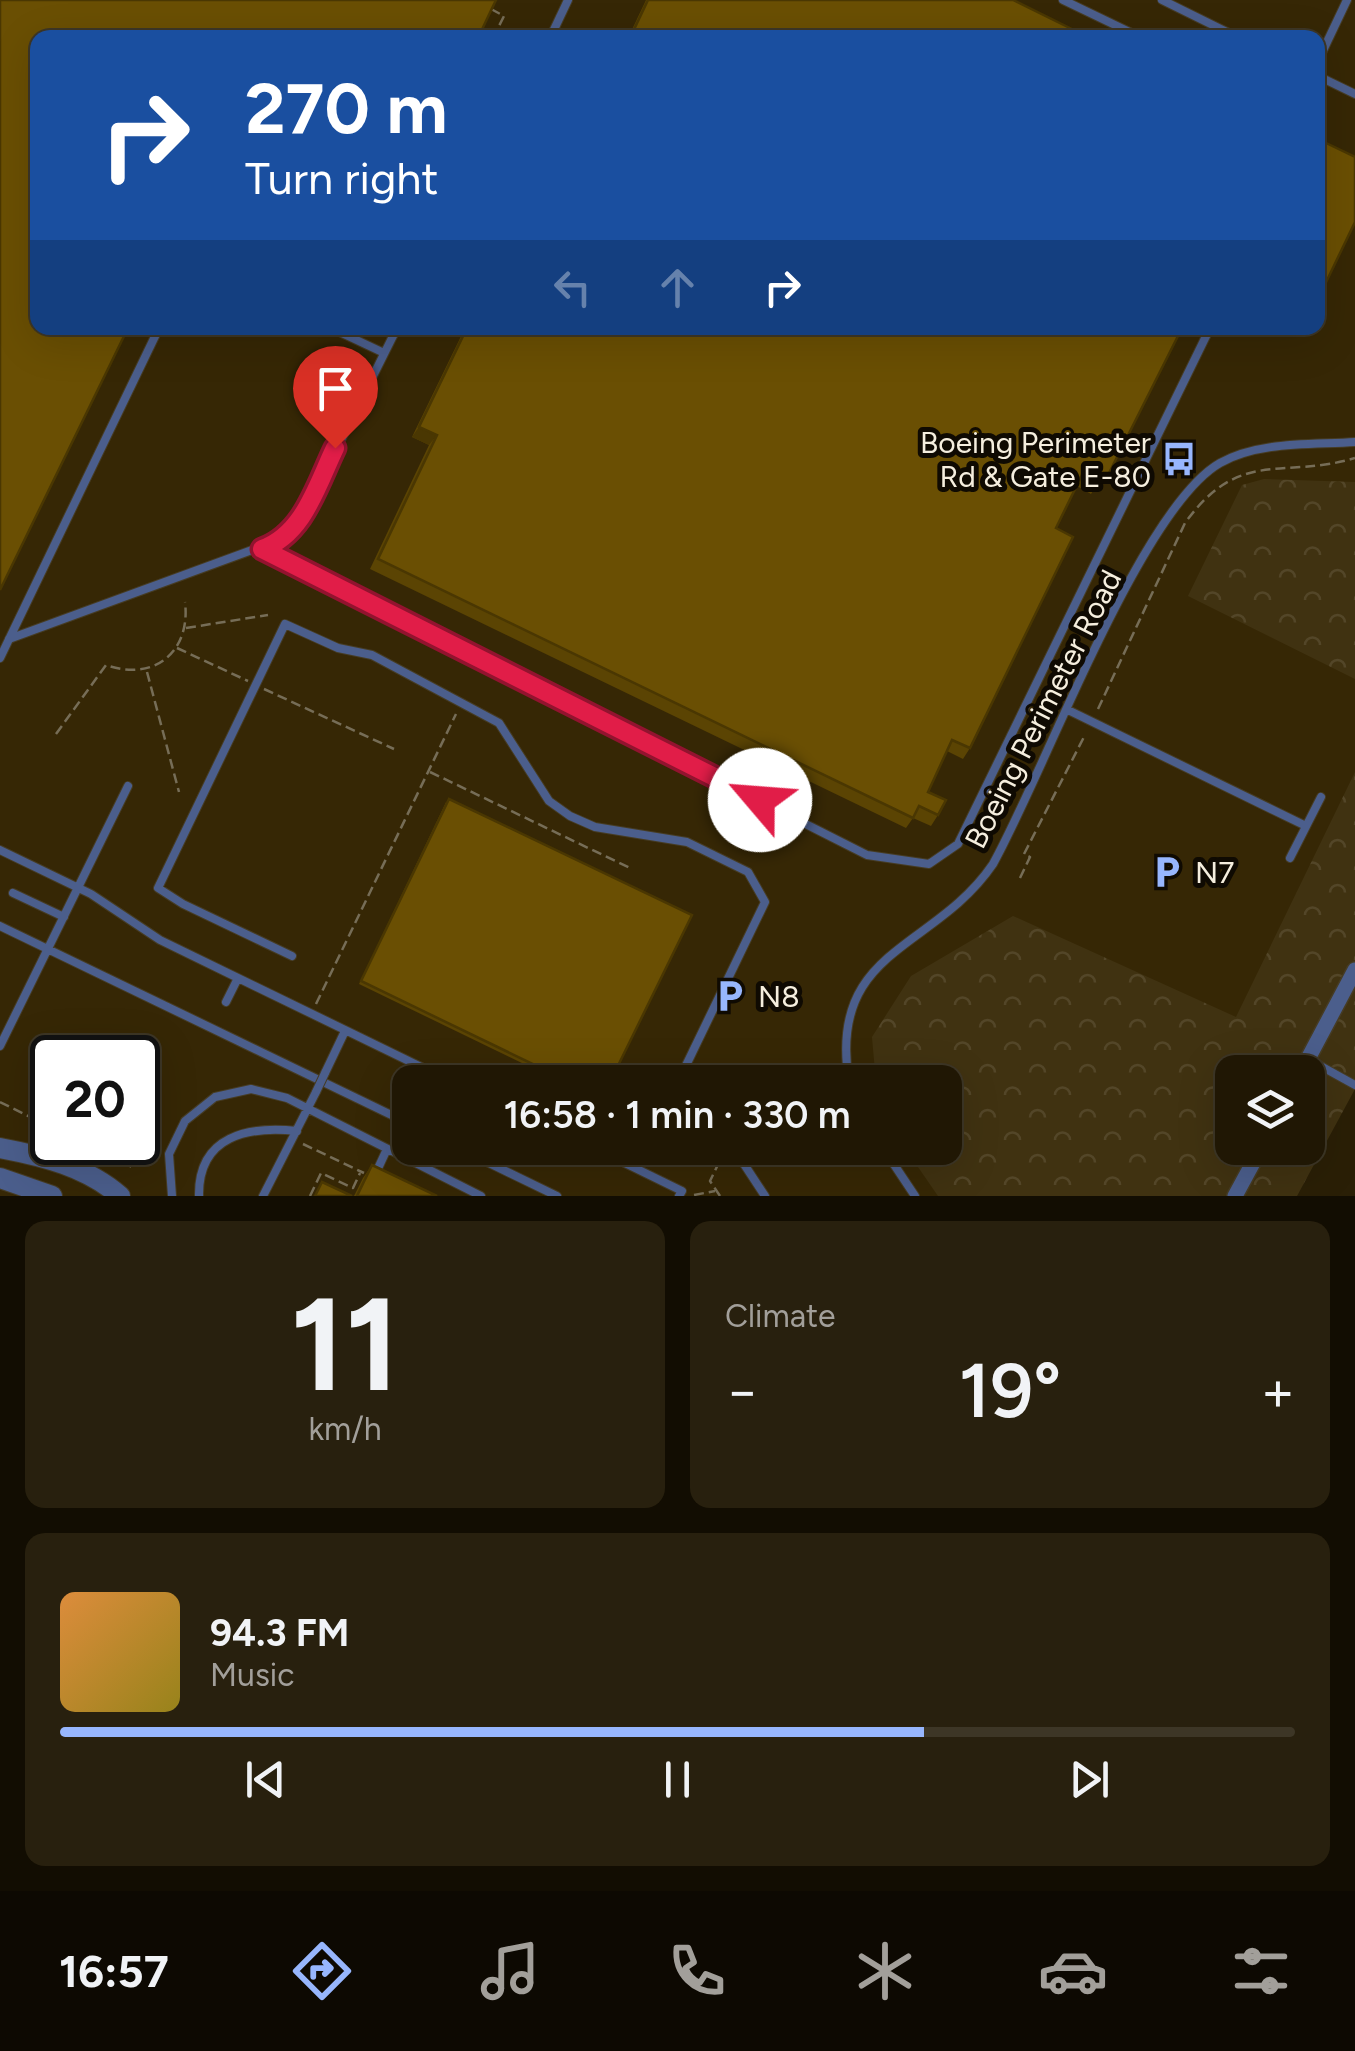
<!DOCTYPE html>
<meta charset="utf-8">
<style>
body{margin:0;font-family:Figtree,sans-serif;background:#28200e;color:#f1f3f6;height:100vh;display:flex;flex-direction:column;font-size:38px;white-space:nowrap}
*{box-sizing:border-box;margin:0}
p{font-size:32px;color:#a29f9a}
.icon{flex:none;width:55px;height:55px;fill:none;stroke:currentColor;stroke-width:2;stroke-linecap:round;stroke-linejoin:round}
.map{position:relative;height:1196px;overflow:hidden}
.drawer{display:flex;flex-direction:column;gap:25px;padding:25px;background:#120d02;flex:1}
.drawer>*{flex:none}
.guide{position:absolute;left:30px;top:30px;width:1295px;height:305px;border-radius:20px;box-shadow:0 10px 40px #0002,0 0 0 2px #3d3626;background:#1a4fa0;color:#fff;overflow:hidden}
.buttons{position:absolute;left:1215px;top:1055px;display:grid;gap:20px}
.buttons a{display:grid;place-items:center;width:110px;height:110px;border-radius:20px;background:#201704;box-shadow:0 10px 40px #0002,0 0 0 2px #3d3626;font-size:50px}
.speed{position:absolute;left:30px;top:1035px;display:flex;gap:20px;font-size:50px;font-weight:700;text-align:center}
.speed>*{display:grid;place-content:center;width:130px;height:130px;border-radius:50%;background:#201704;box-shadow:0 10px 40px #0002,0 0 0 2px #3d3626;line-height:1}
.speed .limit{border:5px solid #111;border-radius:15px;background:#fff;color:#111}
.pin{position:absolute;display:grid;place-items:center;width:85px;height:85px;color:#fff;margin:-102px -42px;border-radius:50% 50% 50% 0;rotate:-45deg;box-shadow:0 0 10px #0007}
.pin .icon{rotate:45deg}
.me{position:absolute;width:110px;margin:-55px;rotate:297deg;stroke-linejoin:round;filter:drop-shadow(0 0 8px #0008)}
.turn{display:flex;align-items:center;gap:35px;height:210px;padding:0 50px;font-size:45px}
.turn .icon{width:130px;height:130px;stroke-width:2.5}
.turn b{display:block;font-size:70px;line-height:85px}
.lanes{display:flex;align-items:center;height:95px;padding:0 50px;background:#0003;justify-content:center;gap:50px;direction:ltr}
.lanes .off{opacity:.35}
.big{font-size:75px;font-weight:600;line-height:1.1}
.drawer .tile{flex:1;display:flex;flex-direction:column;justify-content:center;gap:15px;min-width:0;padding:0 35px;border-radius:20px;background:#28200e}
.drawer .dial{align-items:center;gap:0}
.dial b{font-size:130px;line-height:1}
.song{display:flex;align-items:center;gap:30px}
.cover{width:120px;height:120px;border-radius:15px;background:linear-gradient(135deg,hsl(30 70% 55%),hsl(50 70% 35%))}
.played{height:10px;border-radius:5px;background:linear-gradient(90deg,#97b6fd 70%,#3d3626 70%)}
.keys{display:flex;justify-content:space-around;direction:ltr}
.heat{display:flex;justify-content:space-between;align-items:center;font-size:55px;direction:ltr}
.drawer .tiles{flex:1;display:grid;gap:25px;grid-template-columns:1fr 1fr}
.tile:last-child{grid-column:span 2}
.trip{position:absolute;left:392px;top:1065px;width:570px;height:100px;border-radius:20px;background:#201704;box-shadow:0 10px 40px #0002,0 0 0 2px #3d3626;font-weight:600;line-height:100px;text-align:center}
.tab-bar{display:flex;height:160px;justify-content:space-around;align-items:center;background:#0d0902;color:#a29f9a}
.tab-bar .icon{width:70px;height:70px}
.tab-bar .selected{color:#97b6fd}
.tab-bar b{font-size:45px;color:#f1f3f6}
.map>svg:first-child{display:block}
</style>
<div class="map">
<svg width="1355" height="1196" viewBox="0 0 1355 1196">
<defs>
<pattern id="forest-crowns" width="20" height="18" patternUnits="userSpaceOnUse" patternTransform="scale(2.5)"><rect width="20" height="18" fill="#403211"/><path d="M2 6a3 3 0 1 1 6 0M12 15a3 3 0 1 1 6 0" fill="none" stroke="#534628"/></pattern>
</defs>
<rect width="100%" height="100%" fill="#2a1f06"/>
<!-- built -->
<path fill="#362705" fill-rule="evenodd" d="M0 0H1355V808L1162 1196H0ZM38 38H1318V328H38ZM52 1058H138V1142H52ZM410 1082H945V1148H410Z"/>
<!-- forest -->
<path fill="url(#forest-crowns)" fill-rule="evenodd" d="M1264 479 1355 482V679L1188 596 1242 485Z
M1355 772V1089L1297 1196H938L905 1148H945V1082H876L872 1037 911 976 1013 916 1236 1017ZM1232 1072H1308V1148H1232Z"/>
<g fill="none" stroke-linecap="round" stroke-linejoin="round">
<!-- service casing -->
<g stroke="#463c24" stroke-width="10">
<path id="service" d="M1063 0 1142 38
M1162 0 1239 38
M1302 37 1303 38
M550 38 568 0
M1318 61 1347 0
M1318 76 1355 94
M331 328 382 352
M262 549 867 855 929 864 958 844 1210 328
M9 639 285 538 305 512 397 328
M0 658 159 328
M1068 710 1306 826
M0 850 91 894 160 940 452 1082
M1290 858 1321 797
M13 893 64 917
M0 926 410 1124
M292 956 183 904 158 888 285 624 338 648 372 655 499 723 549 801 570 816 595 827 687 842 748 872 765 902 678 1082
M226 1002 238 978
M0 1046 128 786
M1308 1059 1355 1085
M325 1073 345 1031
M849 1082C827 948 934 951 993 864 1044 773 1140 509 1220 463 1259 441 1312 445 1355 442
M458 1148 557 1196
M594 1148 682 1191 679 1196
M883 1148 915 1196
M740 1158 765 1196
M636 1168 646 1148
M374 1177 387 1149
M172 1196 169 1154 185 1121 215 1097 251 1089 287 1098 481 1196
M199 1196C198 1135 249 1126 297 1131
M263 1196 316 1092"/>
</g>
<!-- minor casing -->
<g stroke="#463c24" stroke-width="18">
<path id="minor" d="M1301 1072 1355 970
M1235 1196 1261 1148"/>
</g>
<!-- tertiary casing -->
<g stroke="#463c24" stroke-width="22">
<path id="tertiary" d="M0 1148C43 1156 87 1167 120 1196
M0 1178 52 1196"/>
</g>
<!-- path -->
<path stroke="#766d57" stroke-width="2.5" stroke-dasharray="10 5" stroke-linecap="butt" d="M491 9 504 16 493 38
M1246 29 1263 38
M186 628 268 615
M177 648 248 681
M147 672 179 792
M264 689 394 749
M1098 709 1185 523C1240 447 1281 480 1355 458
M56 734 106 665C154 682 191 652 185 602
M430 772 632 869
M1020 878 1030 857 1024 854 1085 735
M316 1004 456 714
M758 1082 765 1068
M0 1102 52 1128
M82 1142 132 1167 128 1154
M303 1144 364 1173
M694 1195 715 1191
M310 1196 321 1173 353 1188 360 1173
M720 1196 710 1181 726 1148"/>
<!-- service -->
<use href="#service" stroke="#4b5e8c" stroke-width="8"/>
<!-- minor -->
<use href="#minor" stroke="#4b5e8c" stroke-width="15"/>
<!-- tertiary -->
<use href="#tertiary" stroke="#4b5e8c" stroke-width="20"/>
<!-- service-bridge casing -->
<g stroke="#463c24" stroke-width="10" stroke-linecap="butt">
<path id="service-bridge" d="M316 1092 325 1073"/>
</g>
<!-- service-bridge -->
<use href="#service-bridge" stroke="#4b5e8c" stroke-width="8"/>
</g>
<!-- wall -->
<path fill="#5b4403" d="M646 0H1013L1090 38H628Z
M465 328H1182L1107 477 1100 488 1096 486 1091 494 1077 486 1056 528 970 748 963 759 947 751 928 792 938 815 931 826 913 818 906 828 370 569 429 445 412 437Z
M446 802 610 1082H561L359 984Z
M372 1165 437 1196H354L363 1178Z"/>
<!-- shaded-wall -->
<path fill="#4a3702" d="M419 427 437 435 429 445 412 437Z"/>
<!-- building -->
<path fill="#6a4f03" stroke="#4a3702" stroke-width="2.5" d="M0 0H496L478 38H38V328H128L0 590Z
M648 0H1013L1090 38H630Z
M1322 141 1355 157V222L1318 299V149Z
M467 328H1182L1107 477 1102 475 1098 483 1082 475 1056 528 1073 537 970 748 952 740 928 792 946 800 938 815 919 806 913 818 378 559 437 435 419 427Z
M449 799 692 915 610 1082H570L361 981Z
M372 1165 437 1196H357Z
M322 1182 352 1196H315Z"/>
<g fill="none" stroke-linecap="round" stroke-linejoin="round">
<!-- route casing -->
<g stroke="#92132f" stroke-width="25">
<path id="route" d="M335 448C317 485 304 534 262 549L760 800"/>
</g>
<!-- route -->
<use href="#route" stroke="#e11d48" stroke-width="18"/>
</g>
<!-- icons -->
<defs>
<g id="bus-bare" transform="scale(2.7)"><path d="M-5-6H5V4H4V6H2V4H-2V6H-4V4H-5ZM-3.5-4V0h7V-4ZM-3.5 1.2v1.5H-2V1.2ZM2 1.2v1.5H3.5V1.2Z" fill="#97b6fd" stroke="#0f0a02" stroke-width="2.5" paint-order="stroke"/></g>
<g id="parking-bare" transform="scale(2.7)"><path d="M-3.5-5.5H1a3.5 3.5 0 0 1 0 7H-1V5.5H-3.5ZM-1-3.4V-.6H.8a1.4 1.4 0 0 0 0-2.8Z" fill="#97b6fd" stroke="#0f0a02" stroke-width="2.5" paint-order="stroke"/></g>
</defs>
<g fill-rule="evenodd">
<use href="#bus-bare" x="1179" y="459"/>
<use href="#parking-bare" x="1167" y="872"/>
<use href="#parking-bare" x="730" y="996"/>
</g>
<g text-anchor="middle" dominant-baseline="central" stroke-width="10" stroke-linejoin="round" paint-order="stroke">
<!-- poi labels -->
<g font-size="30" fill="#f5eede" stroke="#0f0a02" text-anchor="start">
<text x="1151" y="442" text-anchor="end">Boeing Perimeter<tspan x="1151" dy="34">Rd &amp; Gate E-80</tspan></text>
<text x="1195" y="872">N7</text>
<text x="758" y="996">N8</text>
</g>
<!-- street labels -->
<g font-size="30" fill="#f5eede" stroke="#0f0a02">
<text transform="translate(1043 709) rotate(-63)">Boeing Perimeter Road</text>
</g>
</g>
</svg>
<div class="buttons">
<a><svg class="icon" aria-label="layers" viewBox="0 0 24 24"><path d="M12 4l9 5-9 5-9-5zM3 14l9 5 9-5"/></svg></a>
</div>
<div class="speed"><div class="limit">20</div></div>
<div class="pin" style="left:335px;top:448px;background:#d93025"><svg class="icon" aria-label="arrive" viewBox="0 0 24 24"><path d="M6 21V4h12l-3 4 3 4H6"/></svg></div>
<svg class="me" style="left:760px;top:800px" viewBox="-20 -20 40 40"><circle r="19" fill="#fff"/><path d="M0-13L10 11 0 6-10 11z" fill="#e11d48"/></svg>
<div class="trip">16:58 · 1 min · 330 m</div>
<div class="guide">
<div class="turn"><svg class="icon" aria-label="right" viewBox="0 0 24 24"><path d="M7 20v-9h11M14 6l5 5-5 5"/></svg><div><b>270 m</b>Turn right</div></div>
<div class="lanes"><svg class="icon off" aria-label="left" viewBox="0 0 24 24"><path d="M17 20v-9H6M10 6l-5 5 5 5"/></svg><svg class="icon off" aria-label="ahead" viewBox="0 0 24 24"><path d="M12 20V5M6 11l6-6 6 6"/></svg><svg class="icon" aria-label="right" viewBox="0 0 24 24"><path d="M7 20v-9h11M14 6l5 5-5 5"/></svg></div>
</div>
</div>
<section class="drawer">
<div class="tiles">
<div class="tile dial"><b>11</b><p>km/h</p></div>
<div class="tile"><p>Climate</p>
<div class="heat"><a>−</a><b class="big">19°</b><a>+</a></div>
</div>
<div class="tile">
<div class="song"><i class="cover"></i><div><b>94.3 FM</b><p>Music</p></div></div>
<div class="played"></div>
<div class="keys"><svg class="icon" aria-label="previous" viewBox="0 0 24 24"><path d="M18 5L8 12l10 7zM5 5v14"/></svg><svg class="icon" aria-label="pause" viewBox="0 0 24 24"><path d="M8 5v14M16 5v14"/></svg><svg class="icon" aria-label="next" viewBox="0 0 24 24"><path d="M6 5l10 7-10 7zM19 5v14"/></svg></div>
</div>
</div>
</section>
<nav class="tab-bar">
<b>16:57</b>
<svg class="icon selected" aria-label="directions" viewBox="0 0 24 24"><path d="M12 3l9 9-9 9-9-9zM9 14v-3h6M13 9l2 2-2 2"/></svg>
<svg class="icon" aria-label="music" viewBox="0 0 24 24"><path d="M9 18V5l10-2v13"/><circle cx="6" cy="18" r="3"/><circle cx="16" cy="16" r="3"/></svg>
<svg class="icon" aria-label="phone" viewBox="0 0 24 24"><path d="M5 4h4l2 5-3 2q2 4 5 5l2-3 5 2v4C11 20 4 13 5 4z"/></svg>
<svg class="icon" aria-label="climate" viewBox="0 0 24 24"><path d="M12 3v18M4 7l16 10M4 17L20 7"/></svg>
<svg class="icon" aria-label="car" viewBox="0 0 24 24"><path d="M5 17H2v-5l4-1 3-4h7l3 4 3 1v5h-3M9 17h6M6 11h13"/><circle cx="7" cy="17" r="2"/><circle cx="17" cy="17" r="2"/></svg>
<svg class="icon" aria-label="filters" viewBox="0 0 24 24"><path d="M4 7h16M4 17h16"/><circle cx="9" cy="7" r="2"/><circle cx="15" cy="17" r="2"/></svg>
</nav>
